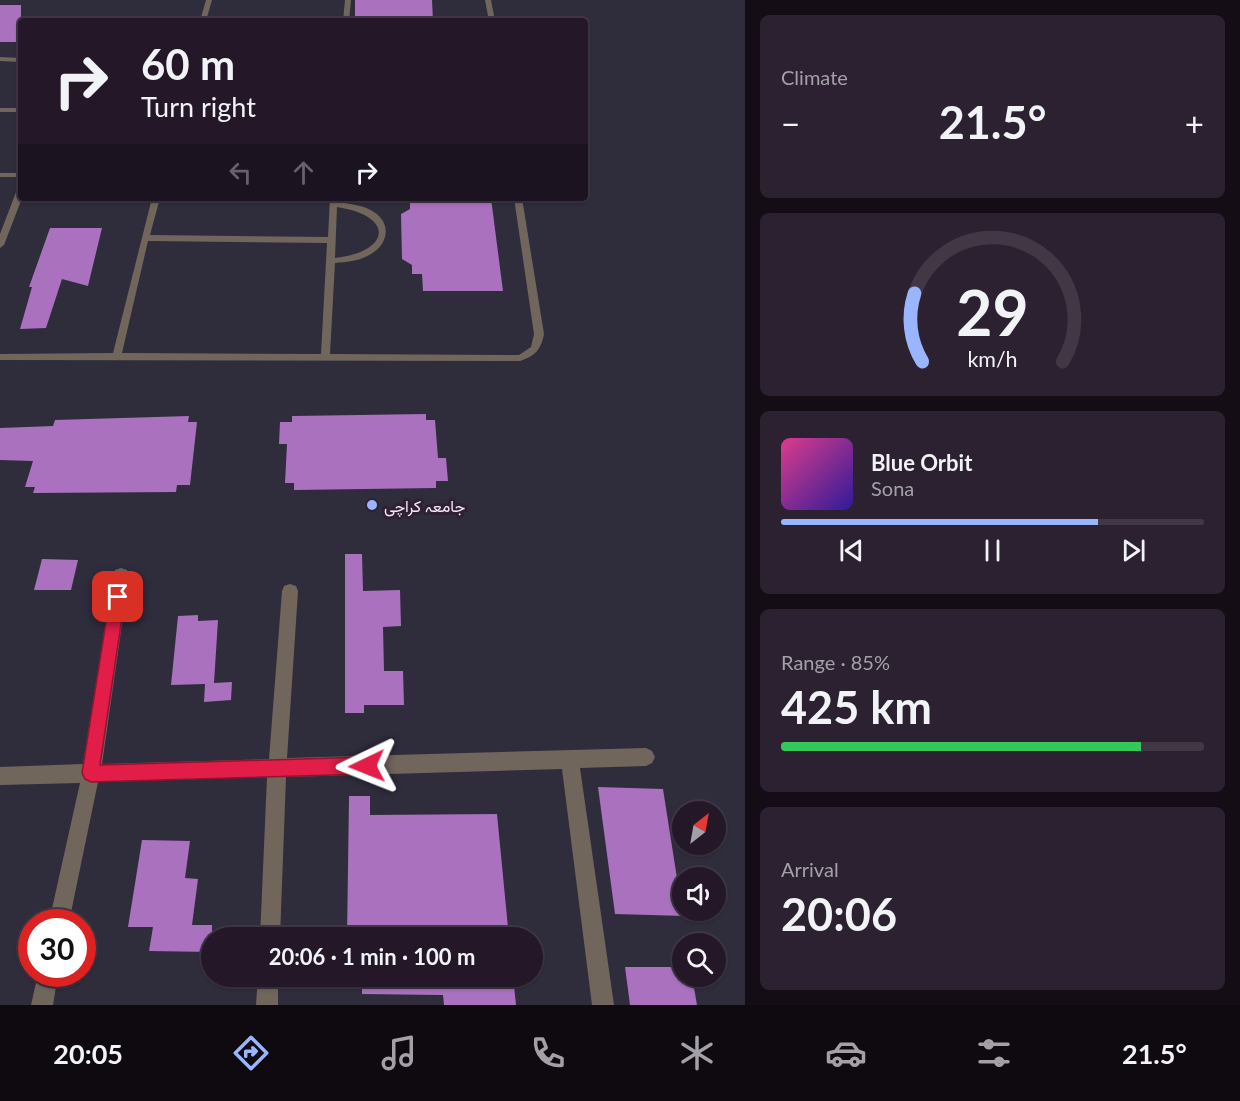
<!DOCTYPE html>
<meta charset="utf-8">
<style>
body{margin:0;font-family:Lato,Vazirmatn,sans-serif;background:#2c2130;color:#f1f3f6;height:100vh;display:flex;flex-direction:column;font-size:22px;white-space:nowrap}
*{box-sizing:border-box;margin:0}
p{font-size:20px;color:#a3a0a8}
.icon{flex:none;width:33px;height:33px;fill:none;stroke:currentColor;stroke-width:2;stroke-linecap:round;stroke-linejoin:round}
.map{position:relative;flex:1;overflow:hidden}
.panel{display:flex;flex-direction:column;gap:15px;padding:15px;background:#140d16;width:495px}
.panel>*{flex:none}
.hud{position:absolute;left:18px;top:18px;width:570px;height:183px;border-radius:6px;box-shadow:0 2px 4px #0004,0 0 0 2px #413745;background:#241828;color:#f1f3f6;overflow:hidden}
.needle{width:39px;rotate:31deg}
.buttons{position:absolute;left:672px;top:801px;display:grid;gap:12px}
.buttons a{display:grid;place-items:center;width:54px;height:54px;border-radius:50%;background:#241828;box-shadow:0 2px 4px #0004,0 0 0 2px #413745;font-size:30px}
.speed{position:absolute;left:18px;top:909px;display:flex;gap:12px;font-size:30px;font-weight:700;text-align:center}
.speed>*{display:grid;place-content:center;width:78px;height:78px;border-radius:50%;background:#241828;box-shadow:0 2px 4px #0004,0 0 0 2px #413745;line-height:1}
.speed .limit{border:9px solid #d22;background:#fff;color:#111}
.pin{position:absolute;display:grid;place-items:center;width:51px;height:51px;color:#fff;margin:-26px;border-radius:12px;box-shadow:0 3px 9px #0006}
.me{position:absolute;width:66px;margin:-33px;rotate:268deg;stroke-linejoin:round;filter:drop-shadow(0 0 4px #0008)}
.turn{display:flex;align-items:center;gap:21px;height:126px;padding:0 24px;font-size:27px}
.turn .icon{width:78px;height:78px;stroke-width:2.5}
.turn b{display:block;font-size:42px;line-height:51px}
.lanes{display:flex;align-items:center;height:57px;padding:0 24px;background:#0003;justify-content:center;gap:30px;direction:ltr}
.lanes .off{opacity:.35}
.big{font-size:45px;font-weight:700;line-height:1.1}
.panel .tile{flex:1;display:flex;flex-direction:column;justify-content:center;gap:9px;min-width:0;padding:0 21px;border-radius:9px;background:#2c2130}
.panel .dial{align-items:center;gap:0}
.dial svg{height:156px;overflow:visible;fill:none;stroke:#413745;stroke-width:7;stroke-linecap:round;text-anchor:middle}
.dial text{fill:#f1f3f6;stroke:none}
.song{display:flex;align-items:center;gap:18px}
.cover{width:72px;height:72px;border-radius:9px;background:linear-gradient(135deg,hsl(330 70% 55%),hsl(250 70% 35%))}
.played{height:6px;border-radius:3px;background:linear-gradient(90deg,#98b5fd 75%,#413745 75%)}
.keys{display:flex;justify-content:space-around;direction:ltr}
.heat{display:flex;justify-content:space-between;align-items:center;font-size:33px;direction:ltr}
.charge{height:9px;border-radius:4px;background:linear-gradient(90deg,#34c759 85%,#413745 0)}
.trip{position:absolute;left:201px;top:927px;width:342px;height:60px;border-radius:30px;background:#241828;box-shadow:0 2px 4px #0004,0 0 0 2px #413745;font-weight:700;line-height:60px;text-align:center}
.tabs{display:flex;height:96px;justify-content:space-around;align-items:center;background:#0e0a10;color:#a3a0a8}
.tabs .icon{width:42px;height:42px}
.tabs .current{color:#98b5fd}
.tabs b{font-size:27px;color:#f1f3f6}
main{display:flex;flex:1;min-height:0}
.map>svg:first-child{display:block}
</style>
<main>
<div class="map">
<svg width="745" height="1005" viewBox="0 0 745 1005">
<rect width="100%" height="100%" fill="#302036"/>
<!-- education -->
<path fill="#2f2c3c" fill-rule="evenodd" d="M0 0H745V1005H0ZM21 21H585V198H21ZM682 812H716V844H682ZM682 878H716V910H682ZM32 922H82V974H32ZM212 938H532V976H212ZM682 944H716V976H682Z"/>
<!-- building -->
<path fill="#a971be" d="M355 0H432L433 21H355Z
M0 5H21V42H0Z
M420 198H491L503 291H423L422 274H412V265L402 259 401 214 410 209V201H420Z
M50 228H102L88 286 62 279 46 328 20 329 32 287H29Z
M426 414V420H435L438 458H446L448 481H436V488L294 490V483H285L287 444H279L280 422H292V416Z
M189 416 188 422H197L190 485H177L176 492 33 493 35 487H25L33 461 0 460V428L53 426 55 420Z
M345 554H362L363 591 400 590 401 626 383 627 384 671H403L404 705H364V713H345Z
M42 559 78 560 71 590H34Z
M198 615V621L218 620 214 683 232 682 231 700 204 702 205 684 171 685 178 616Z
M598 787 663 789 682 910 685 916 615 914Z
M349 796H370V815L497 814 509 938H347Z
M142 840 190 841 185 878 198 879 192 925H212V952L149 951 153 927H128Z
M625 967H682V976H692L697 1005H630Z
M362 976H513L516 1005H444L443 995 362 994Z"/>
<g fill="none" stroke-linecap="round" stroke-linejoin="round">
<!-- service -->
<path fill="#71665c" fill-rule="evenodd" d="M206 0H212L206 21H200Z
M345 0H351L349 21H343Z
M485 0H491L495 21H489Z
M0 57 21 58V62L0 61Z
M0 108H21V112H0Z
M0 173H21V177H0Z
M18 187H21L22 198 4 245 0 248V234Z
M152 198H160L150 235 328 237 330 198H338V202C350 204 364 205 374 212 392 224 388 244 371 254 360 261 347 262 335 263L330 354 519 355 531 347 534 334 514 198H522L544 334C541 350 535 356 520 361L0 360V354L113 353ZM337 207C396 216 390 252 335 258ZM148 241 327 243 321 354 122 353Z"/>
<!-- minor -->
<path fill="#71665c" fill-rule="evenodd" d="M121 568 127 570 129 575 102 764 269 759 282 591 284 586 290 584 296 586 298 591 287 758 646 748 652 751 655 757 652 763 646 766 580 768 614 1005H592L562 769 286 777 280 938H260L267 777 98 782 69 922H49L80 783 0 785V767L83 764 113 575 115 570Z
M38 974H58L53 1005H31Z
M258 976H278V1005H256Z"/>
</g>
<!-- route -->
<path fill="#e11d48" stroke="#92132f" stroke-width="1.5" d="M118 591 123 593 125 597 100 765 367 757 373 760 376 766 373 771 367 774 91 782 85 779 82 773 110 597 112 593Z"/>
<!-- markers -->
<circle fill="#98b5fd" stroke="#302036" stroke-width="2" cx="372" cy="505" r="6"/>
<g text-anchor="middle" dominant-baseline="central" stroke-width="6" stroke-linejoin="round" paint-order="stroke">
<!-- poi labels -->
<g font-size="16" fill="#f5eaf9" stroke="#302036" text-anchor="start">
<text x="384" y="505">جامعہ کراچی</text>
</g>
</g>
</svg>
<div class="buttons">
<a><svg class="needle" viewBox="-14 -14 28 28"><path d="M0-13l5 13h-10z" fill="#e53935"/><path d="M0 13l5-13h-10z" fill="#a3a0a8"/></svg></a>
<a><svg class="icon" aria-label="sound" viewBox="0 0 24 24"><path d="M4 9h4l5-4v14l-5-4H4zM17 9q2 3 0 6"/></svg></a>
<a><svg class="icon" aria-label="search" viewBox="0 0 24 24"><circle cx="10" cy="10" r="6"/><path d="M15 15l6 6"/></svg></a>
</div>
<div class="speed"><div class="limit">30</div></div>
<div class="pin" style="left:118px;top:597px;background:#d93025"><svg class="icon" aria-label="arrive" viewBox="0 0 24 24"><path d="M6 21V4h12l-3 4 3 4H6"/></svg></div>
<svg class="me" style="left:367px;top:766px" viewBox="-20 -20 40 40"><path d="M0-17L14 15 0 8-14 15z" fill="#e11d48" stroke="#fff" stroke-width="4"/></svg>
<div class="trip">20:06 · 1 min · 100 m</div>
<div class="hud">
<div class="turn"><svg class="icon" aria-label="right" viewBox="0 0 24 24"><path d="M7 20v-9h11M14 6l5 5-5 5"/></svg><div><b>60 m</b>Turn right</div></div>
<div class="lanes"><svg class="icon off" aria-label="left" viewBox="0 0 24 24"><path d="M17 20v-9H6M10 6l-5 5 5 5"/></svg><svg class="icon off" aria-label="ahead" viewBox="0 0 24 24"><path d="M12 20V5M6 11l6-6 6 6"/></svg><svg class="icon" aria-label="right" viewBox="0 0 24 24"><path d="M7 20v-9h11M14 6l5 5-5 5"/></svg></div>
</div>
</div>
<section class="panel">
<div class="tile"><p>Climate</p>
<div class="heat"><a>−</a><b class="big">21.5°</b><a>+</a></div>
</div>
<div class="tile dial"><svg viewBox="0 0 100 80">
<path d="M14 69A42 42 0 1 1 86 69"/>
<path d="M14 69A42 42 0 0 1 10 34" stroke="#98b5fd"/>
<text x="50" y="56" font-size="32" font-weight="700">29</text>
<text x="50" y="72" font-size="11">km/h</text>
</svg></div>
<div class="tile">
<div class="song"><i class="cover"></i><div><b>Blue Orbit</b><p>Sona</p></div></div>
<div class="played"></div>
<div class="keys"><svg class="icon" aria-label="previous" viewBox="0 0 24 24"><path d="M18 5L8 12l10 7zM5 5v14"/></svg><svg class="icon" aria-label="pause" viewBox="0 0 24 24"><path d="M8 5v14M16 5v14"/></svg><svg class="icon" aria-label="next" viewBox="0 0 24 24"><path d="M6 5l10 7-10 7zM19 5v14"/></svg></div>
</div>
<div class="tile"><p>Range · 85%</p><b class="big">425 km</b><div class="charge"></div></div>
<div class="tile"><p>Arrival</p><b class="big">20:06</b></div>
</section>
</main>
<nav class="tabs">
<b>20:05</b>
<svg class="icon current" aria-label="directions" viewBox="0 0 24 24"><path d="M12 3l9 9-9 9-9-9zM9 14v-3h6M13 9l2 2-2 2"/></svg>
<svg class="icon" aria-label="music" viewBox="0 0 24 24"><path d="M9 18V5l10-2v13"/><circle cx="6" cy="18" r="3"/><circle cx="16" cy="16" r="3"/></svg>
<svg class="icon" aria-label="phone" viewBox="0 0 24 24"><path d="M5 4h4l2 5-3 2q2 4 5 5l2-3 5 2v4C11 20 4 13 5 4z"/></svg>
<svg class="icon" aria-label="climate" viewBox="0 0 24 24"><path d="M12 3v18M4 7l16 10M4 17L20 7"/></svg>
<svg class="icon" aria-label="car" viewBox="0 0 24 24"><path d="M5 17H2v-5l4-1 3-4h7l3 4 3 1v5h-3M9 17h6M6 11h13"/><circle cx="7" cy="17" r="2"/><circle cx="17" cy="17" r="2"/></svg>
<svg class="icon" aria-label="filters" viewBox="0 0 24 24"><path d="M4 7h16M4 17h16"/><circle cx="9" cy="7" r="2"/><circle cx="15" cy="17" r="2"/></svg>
<b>21.5°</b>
</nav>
